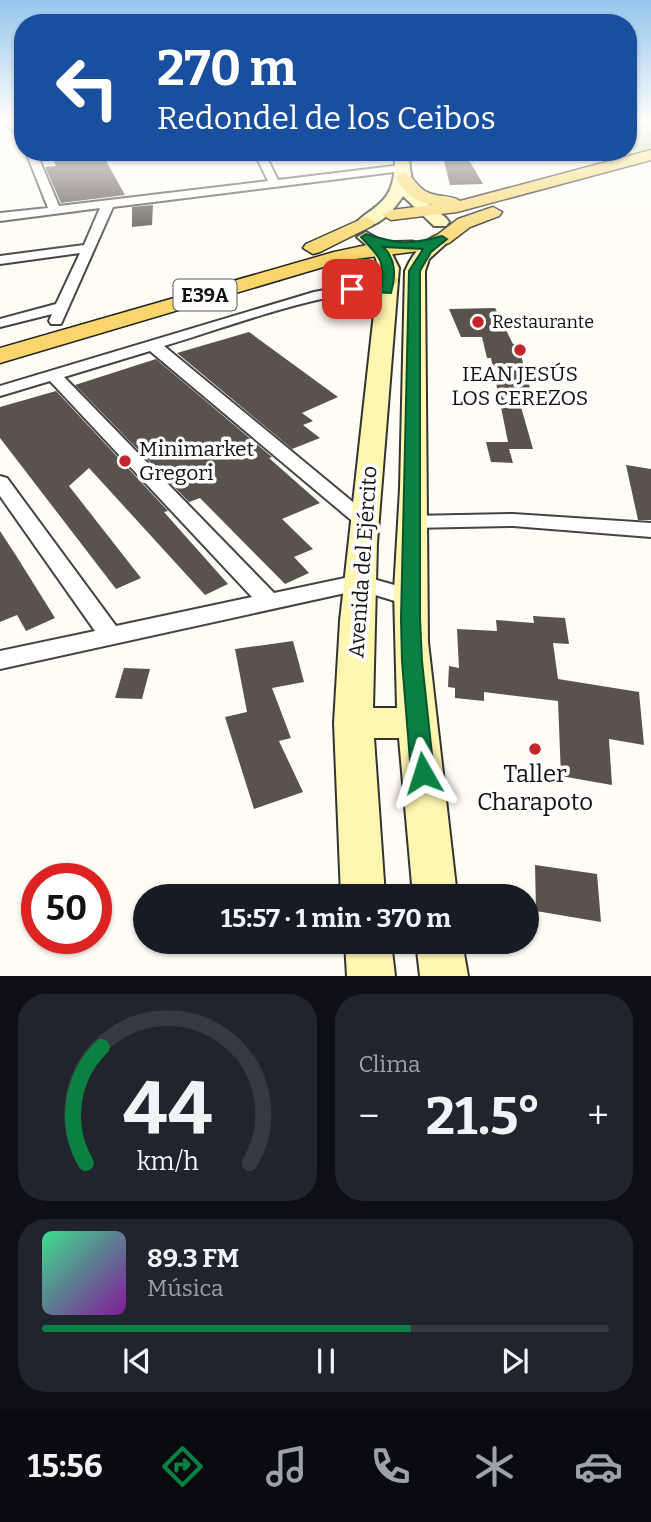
<!DOCTYPE html>
<html lang="es">
<meta charset="utf-8">
<style>
body{margin:0;font-family:Bitter,serif;background:#20242c;color:#f1f3f6;height:100vh;display:flex;flex-direction:column;font-size:26px;white-space:nowrap}
*{box-sizing:border-box;margin:0}
p{font-size:23px;color:#9ea1a6}
.icon{flex:none;width:38px;height:38px;fill:none;stroke:currentColor;stroke-width:2;stroke-linecap:round;stroke-linejoin:round}
.map{position:relative;height:976px;overflow:hidden}
.drawer{display:flex;flex-direction:column;gap:18px;padding:18px;background:#0d0f14;flex:1}
.drawer>*{flex:none}
.top-card{position:absolute;left:14px;top:14px;width:623px;height:147px;border-radius:28px;box-shadow:0 2px 5px #0004;background:#1a4fa0;color:#fff;overflow:hidden}
.speed{position:absolute;left:21px;top:863px;display:flex;gap:14px;font-size:35px;font-weight:700;text-align:center}
.speed>*{display:grid;place-content:center;width:91px;height:91px;border-radius:50%;background:#171b24;box-shadow:0 2px 5px #0004;line-height:1}
.speed .limit{border:10px solid #d22;background:#fff;color:#111}
.pin{position:absolute;display:grid;place-items:center;width:60px;height:60px;color:#fff;margin:-30px;border-radius:14px;box-shadow:0 4px 10px #0006}
.me{position:absolute;width:77px;margin:-38px;rotate:354deg;stroke-linejoin:round;filter:drop-shadow(0 0 5px #0008)}
.turn{display:flex;align-items:center;gap:24px;height:147px;padding:0 28px;font-size:32px}
.turn .icon{width:91px;height:91px;stroke-width:2.5}
.turn b{display:block;font-size:49px;line-height:60px}
.big{font-size:52px;font-weight:700;line-height:1.1}
.drawer .tile{flex:1;display:flex;flex-direction:column;justify-content:center;gap:10px;min-width:0;padding:0 24px;border-radius:28px;background:#20242c}
.drawer .dial{align-items:center;gap:0}
.dial svg{height:182px;overflow:visible;fill:none;stroke:#363941;stroke-width:7;stroke-linecap:round;text-anchor:middle}
.dial text{fill:#f1f3f6;stroke:none}
.song{display:flex;align-items:center;gap:21px}
.cover{width:84px;height:84px;border-radius:10px;background:linear-gradient(135deg,hsl(150 70% 55%),hsl(290 70% 35%))}
.played{height:7px;border-radius:4px;background:linear-gradient(90deg,#0b8043 65%,#363941 65%)}
.keys{display:flex;justify-content:space-around;direction:ltr}
.heat{display:flex;justify-content:space-between;align-items:center;font-size:38px;direction:ltr}
.drawer .tiles{flex:1;display:grid;gap:18px;grid-template-columns:1fr 1fr}
.tile:last-child{grid-column:span 2}
.trip{position:absolute;left:133px;top:884px;width:406px;height:70px;border-radius:35px;background:#171b24;box-shadow:0 2px 5px #0004;font-weight:700;line-height:70px;text-align:center}
.tab-bar{display:flex;height:112px;justify-content:space-around;align-items:center;background:#090b0e;color:#9ea1a6}
.tab-bar .icon{width:49px;height:49px}
.tab-bar .current{color:#0b8043}
.tab-bar b{font-size:32px;color:#f1f3f6}
.map>svg:first-child{display:block}
</style>
<div class="map">
<svg width="651" height="976" viewBox="0 0 651 976">
<rect width="100%" height="100%" fill="#fffdf5"/>
<!-- forest -->
<path fill="#b9dc9c" d="M628 121H651V151L643 153 628 148Z"/>
<!-- building -->
<path fill="#5a524d" d="M50 152H101L125 195 61 203 45 167 56 166Z
M443 157H467L483 184 450 185Z
M153 205 152 225 132 227V207Z
M495 308 513 344H518L535 407H521L533 449H509L513 463 491 462 486 442H508L491 358H487L482 337H461L449 309Z
M249 332 338 397 302 413 313 421 303 425 320 438 292 449 177 353Z
M156 359 272 457 269 458 320 503 282 519 313 549 294 557 309 573 285 584 200 498 189 502 75 385Z
M56 391 168 511 164 512 228 584 205 595 89 468 69 486 141 578 116 589 0 438V407Z
M626 465 651 469V520H638Z
M0 531 17 557 55 618 26 631 17 615 0 622Z
M533 616 565 618 569 644 553 643 558 679 639 692 644 745 609 739 612 785 561 776 558 701 484 692V701L455 698V688L448 687 449 666 459 668 457 629 497 631 496 620 534 623Z
M293 641 304 682 272 688 291 738 279 741 303 792 254 809 225 717 247 712 235 649Z
M124 668 150 669 142 699 115 698Z
M535 865 597 874 601 922 536 911Z"/>
<g fill="none" stroke-linecap="round" stroke-linejoin="round">
<!-- street casing -->
<g stroke="#444" stroke-width="4">
<path id="street" d="M2 121H11L23 132V140Z
M26 152H36L59 206 268 181 254 152H264L278 180 402 165 407 168 402 171 113 207 61 324H51L49 321 52 314 0 327V319L56 304 80 253 0 264V256L84 245 100 208 0 221V213L48 208Z
M352 285 387 286 394 290C385 297 350 293 336 296 278 307 221 329 164 346L371 517 374 521 371 525H357L150 351 64 377 274 593 359 575 419 592 422 598 419 604 411 606 359 590 0 669V651L95 631 0 496V476L7 478 116 626 252 597 50 381 0 396V386L314 292Z
M513 514 651 523V537L513 526 410 528 403 527 400 522 403 517 410 516Z"/>
</g>
<!-- secondary casing -->
<g stroke="#333" stroke-width="4">
<path id="secondary" d="M395 152H409C410 191 417 195 446 218L449 222 446 226H434L403 196C394 210 377 230 360 226L357 222C363 215 372 211 379 204 395 191 395 171 395 152Z
M366 232 387 244 399 268 377 543 373 708H397L394 591 400 489 405 271C412 255 424 238 442 234L451 239 429 259 425 271 428 642 457 896H413L399 738H374L385 896H341L334 723 340 621 379 268 373 251 357 237Z
M345 942H391L395 976H347Z
M416 942H462L468 976H420Z"/>
</g>
<!-- primary casing -->
<g stroke="#222" stroke-width="3">
<path id="primary" d="M651 150V160L457 212 391 220 382 215 391 210 432 205C413 201 405 193 395 177L403 172C413 175 416 186 425 191 436 198 450 194 460 201Z
M493 207 502 212 499 216 470 227 449 243 442 245 432 239 458 219Z
M366 217 375 222 372 226 320 252 313 254 303 248 306 244Z
M412 241 419 243 422 247 419 251 355 259C371 262 388 266 398 280L395 284H381L364 273 330 265 0 363V348L334 252 381 242Z"/>
</g>
<!-- street -->
<use href="#street" fill="#fff" fill-rule="evenodd"/>
<!-- secondary -->
<use href="#secondary" fill="#fff6b0" fill-rule="evenodd"/>
<!-- primary -->
<use href="#primary" fill="#f9d66b" fill-rule="evenodd"/>
</g>
<!-- sky -->
<linearGradient id="sky" x2="0" y2="1"><stop stop-color="#95c6ee"/><stop offset="0.47" stop-color="#fffefa"/><stop offset="1" stop-color="#fffefa" stop-opacity="0"/></linearGradient>
<rect width="651" height="258" fill="url(#sky)"/>
<!-- route -->
<path fill="#0b8043" stroke="#07532c" stroke-width="2" d="M366 234C397 244 410 245 442 236L447 239 431 252 420 271V619L422 661 434 773 431 779 423 782 415 779 411 773 402 661 401 619 409 271 423 249 383 247C396 258 396 277 391 293L348 291 346 289 352 286 382 287C384 257 379 257 361 237Z"/>
<!-- markers -->
<g fill="#c4262e" stroke="#fff" stroke-width="2.5">
<circle cx="478" cy="322" r="7"/>
<circle cx="520" cy="350" r="7"/>
<circle cx="125" cy="461" r="7"/>
<circle cx="535" cy="749" r="7"/>
</g>
<g text-anchor="middle" dominant-baseline="central" stroke-width="7" stroke-linejoin="round" paint-order="stroke">
<!-- far-poi labels -->
<g font-size="18" fill="#111" stroke="#fff" text-anchor="start">
<text x="492" y="322">Restaurante</text>
</g>
<!-- shield labels -->
<rect fill="#fff" stroke="#585858" stroke-width="2" x="173.5" y="279.5" width="63" height="31" rx="5"/>
<g font-size="19" font-weight="bold" fill="#111">
<text x="205" y="295">E39A</text>
</g>
<!-- poi labels -->
<g font-size="21" fill="#111" stroke="#fff">
<text x="520" y="374">IEAN JESÚS<tspan x="520" dy="24">LOS CEREZOS</tspan></text>
<text x="139" y="449" text-anchor="start">Minimarket<tspan x="139" dy="24">Gregori</tspan></text>
</g>
<!-- street labels -->
<g font-size="21" fill="#111" stroke="#fff">
<text transform="translate(363 562) rotate(-86)">Avenida del Ejército</text>
</g>
<!-- near-poi labels -->
<g font-size="24" fill="#111" stroke="#fff">
<text x="535" y="774">Taller<tspan x="535" dy="28">Charapoto</tspan></text>
</g>
</g>
</svg>
<div class="speed"><div class="limit">50</div></div>
<div class="pin" style="left:352px;top:289px;background:#d93025"><svg class="icon" aria-label="arrive" viewBox="0 0 24 24"><path d="M6 21V4h12l-3 4 3 4H6"/></svg></div>
<svg class="me" style="left:423px;top:773px" viewBox="-20 -20 40 40"><path d="M0-17L14 15 0 8-14 15z" fill="#0b8043" stroke="#fff" stroke-width="4"/></svg>
<div class="trip">15:57 · 1 min · 370 m</div>
<div class="top-card">
<div class="turn"><svg class="icon" aria-label="left" viewBox="0 0 24 24"><path d="M17 20v-9H6M10 6l-5 5 5 5"/></svg><div><b>270 m</b>Redondel de los Ceibos</div></div>
</div>
</div>
<section class="drawer">
<div class="tiles">
<div class="tile dial"><svg viewBox="0 0 100 80">
<path d="M14 69A42 42 0 1 1 86 69"/>
<path d="M14 69A42 42 0 0 1 21 18" stroke="#0b8043"/>
<text x="50" y="56" font-size="32" font-weight="700">44</text>
<text x="50" y="72" font-size="11">km/h</text>
</svg></div>
<div class="tile"><p>Clima</p>
<div class="heat"><a>−</a><b class="big">21.5°</b><a>+</a></div>
</div>
<div class="tile">
<div class="song"><i class="cover"></i><div><b>89.3 FM</b><p>Música</p></div></div>
<div class="played"></div>
<div class="keys"><svg class="icon" aria-label="previous" viewBox="0 0 24 24"><path d="M18 5L8 12l10 7zM5 5v14"/></svg><svg class="icon" aria-label="pause" viewBox="0 0 24 24"><path d="M8 5v14M16 5v14"/></svg><svg class="icon" aria-label="next" viewBox="0 0 24 24"><path d="M6 5l10 7-10 7zM19 5v14"/></svg></div>
</div>
</div>
</section>
<nav class="tab-bar">
<b>15:56</b>
<svg class="icon current" aria-label="directions" viewBox="0 0 24 24"><path d="M12 3l9 9-9 9-9-9zM9 14v-3h6M13 9l2 2-2 2"/></svg>
<svg class="icon" aria-label="music" viewBox="0 0 24 24"><path d="M9 18V5l10-2v13"/><circle cx="6" cy="18" r="3"/><circle cx="16" cy="16" r="3"/></svg>
<svg class="icon" aria-label="phone" viewBox="0 0 24 24"><path d="M5 4h4l2 5-3 2q2 4 5 5l2-3 5 2v4C11 20 4 13 5 4z"/></svg>
<svg class="icon" aria-label="climate" viewBox="0 0 24 24"><path d="M12 3v18M4 7l16 10M4 17L20 7"/></svg>
<svg class="icon" aria-label="car" viewBox="0 0 24 24"><path d="M5 17H2v-5l4-1 3-4h7l3 4 3 1v5h-3M9 17h6M6 11h13"/><circle cx="7" cy="17" r="2"/><circle cx="17" cy="17" r="2"/></svg>
</nav>
